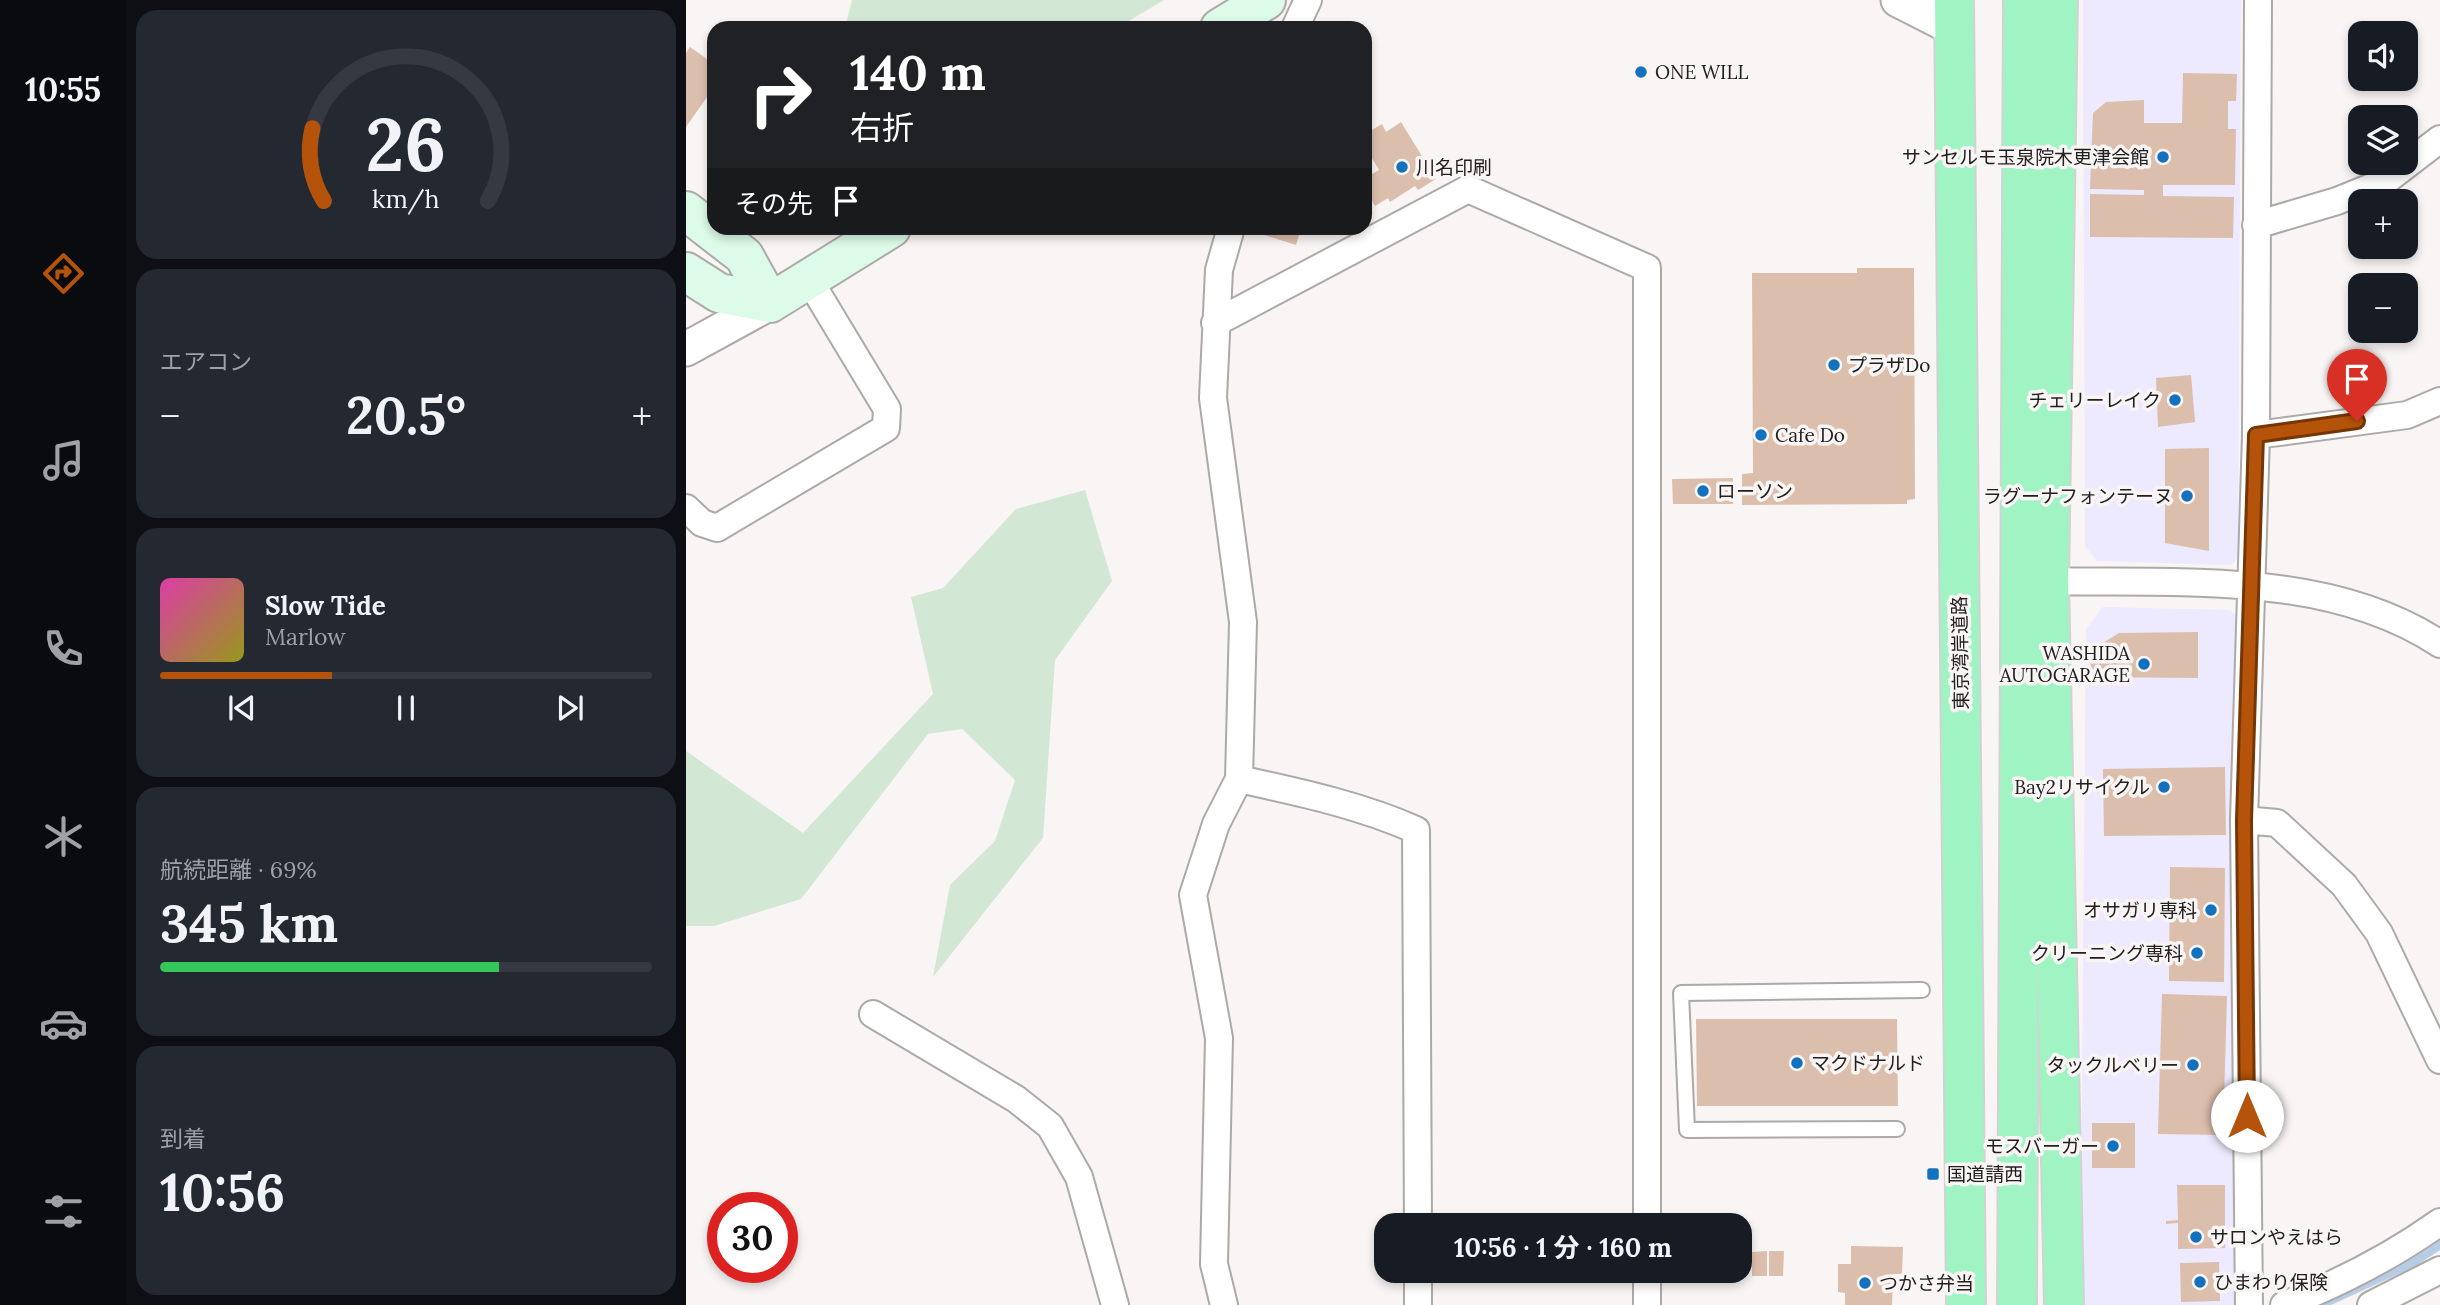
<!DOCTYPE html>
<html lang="ja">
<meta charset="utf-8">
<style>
body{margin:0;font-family:Lora,"Noto Sans JP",serif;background:#242831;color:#f1f3f6;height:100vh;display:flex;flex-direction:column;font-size:26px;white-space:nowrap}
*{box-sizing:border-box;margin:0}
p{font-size:23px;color:#9ea1a6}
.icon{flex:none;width:38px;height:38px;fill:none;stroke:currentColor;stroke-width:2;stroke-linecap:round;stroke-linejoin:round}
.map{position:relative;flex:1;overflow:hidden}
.side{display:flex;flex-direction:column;gap:10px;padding:10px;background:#0d0f14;width:560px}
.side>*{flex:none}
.top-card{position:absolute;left:21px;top:21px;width:665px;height:214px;border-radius:21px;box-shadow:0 4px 10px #0003;background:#202124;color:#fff;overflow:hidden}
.tools{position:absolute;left:1662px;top:21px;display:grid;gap:14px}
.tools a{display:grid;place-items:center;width:70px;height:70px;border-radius:14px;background:#171b24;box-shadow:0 4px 10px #0003;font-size:35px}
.speed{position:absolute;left:21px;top:1192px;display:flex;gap:14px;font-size:35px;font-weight:700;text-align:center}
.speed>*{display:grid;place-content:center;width:91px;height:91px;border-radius:50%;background:#171b24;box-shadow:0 4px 10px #0003;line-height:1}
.speed .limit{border:10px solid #d22;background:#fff;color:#111}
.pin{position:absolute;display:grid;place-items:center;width:60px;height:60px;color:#fff;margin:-72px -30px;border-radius:50% 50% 50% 0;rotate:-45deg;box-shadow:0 0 7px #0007}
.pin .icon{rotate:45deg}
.me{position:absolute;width:77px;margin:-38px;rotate:0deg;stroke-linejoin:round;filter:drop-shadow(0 0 5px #0008)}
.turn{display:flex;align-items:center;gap:24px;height:147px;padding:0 28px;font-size:32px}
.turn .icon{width:91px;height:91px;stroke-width:2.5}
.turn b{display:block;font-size:49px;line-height:60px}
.then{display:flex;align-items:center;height:66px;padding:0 28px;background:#0003;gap:14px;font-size:26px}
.big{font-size:52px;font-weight:700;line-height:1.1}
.side .tile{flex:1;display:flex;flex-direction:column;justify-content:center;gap:10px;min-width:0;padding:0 24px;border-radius:21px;background:#242831}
.side .dial{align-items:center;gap:0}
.dial svg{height:182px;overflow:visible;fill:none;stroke:#363941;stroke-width:7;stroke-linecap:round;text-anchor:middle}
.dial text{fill:#f1f3f6;stroke:none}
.song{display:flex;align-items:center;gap:21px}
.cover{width:84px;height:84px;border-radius:10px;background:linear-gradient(135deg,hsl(320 70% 55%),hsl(60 70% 35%))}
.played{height:7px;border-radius:4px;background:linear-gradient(90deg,#b45309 35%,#363941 35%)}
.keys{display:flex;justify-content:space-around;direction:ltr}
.heat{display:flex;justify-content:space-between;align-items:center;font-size:38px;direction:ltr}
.charge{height:10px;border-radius:5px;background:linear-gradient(90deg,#34c759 69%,#363941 0)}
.trip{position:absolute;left:688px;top:1213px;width:378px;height:70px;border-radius:21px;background:#171b24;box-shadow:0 4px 10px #0003;font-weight:700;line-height:70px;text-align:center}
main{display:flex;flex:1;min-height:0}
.tabs{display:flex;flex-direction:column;width:126px;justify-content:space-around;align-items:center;background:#090b0e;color:#9ea1a6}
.tabs .icon{width:49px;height:49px}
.tabs .on{color:#b45309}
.tabs b{font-size:32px;color:#f1f3f6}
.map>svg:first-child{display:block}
</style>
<main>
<nav class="tabs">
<b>10:55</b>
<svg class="icon on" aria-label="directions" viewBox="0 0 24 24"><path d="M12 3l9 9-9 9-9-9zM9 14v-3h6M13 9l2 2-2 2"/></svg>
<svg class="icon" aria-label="music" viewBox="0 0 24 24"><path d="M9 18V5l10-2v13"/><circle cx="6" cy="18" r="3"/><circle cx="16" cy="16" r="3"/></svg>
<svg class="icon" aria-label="phone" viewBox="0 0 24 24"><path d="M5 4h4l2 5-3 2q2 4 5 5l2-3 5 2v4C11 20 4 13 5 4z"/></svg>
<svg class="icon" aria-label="climate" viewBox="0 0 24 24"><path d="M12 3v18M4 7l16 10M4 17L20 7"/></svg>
<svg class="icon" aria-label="car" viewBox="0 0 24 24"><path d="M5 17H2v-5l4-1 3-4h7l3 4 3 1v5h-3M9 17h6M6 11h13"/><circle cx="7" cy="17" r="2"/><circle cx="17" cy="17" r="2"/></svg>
<svg class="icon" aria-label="filters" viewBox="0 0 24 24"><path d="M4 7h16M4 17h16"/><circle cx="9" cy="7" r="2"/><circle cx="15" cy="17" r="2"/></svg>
</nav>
<section class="side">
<div class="tile dial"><svg viewBox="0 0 100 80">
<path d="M14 69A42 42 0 1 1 86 69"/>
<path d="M14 69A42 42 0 0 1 9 37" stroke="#b45309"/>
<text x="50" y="56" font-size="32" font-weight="700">26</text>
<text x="50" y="72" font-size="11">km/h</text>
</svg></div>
<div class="tile"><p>エアコン</p>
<div class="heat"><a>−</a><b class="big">20.5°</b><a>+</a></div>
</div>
<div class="tile">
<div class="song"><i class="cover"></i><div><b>Slow Tide</b><p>Marlow</p></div></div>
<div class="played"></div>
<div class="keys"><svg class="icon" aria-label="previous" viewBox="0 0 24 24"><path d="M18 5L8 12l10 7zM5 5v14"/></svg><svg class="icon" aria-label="pause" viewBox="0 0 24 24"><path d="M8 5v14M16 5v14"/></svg><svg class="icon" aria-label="next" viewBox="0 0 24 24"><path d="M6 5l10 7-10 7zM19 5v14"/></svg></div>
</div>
<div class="tile"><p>航続距離 · 69%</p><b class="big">345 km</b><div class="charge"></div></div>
<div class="tile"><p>到着</p><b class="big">10:56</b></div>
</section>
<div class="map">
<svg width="1754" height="1305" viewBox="0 0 1754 1305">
<rect width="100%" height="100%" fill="#f9f5f4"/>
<!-- commercial -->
<path fill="#ede9ff" d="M1397 0H1555L1552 557 1545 565 1411 561 1399 546Z
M1417 607 1544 610 1552 617 1548 1305H1394L1400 629Z"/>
<!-- green -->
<path fill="#d3e7d5" d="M166 0H478L431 28H159Z
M399 490 426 581 369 660 357 838 247 977 264 885 309 841 329 780 276 729 242 734 115 899 28 926H0V751L117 833 247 694 225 597 257 588 330 509Z"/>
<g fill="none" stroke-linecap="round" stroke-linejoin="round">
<!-- stream -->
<path stroke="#b6cde5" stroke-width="10" d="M1633 1305 1727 1262 1754 1244"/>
</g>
<!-- building -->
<path fill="#dcbeac" d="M4 47 28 64V87L0 127V53Z
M1497 73 1551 74 1550 101H1542V129H1550L1549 185H1477V196L1548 197 1547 238 1404 237V194L1458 195V190L1404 189 1407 113 1420 102 1458 100V123H1496Z
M715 122 750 179 732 190 729 186 704 202 702 198 689 206 679 189V178L693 170 680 148 685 145 679 134 696 124 700 132Z
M574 228H615L610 245 572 233Z
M1171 268H1228L1229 499 1221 500V504L1056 505V474L1067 473 1066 273H1171Z
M1505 375 1509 422 1472 427 1470 378Z
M1523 448V551L1479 543V449Z
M1047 478V504H987L986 479Z
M1512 632V678L1405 677 1404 651 1433 633Z
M1539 767 1540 835 1418 836 1417 769Z
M1484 867 1539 868 1538 982 1483 981Z
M1476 994 1541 996 1537 1135 1472 1134Z
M1010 1019H1211L1212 1106H1011Z
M1406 1123H1449V1168H1406Z
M1491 1185H1539V1248L1492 1249V1223L1480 1224V1221L1492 1220Z
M1165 1246 1217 1247 1216 1274H1207L1206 1305H1159V1293L1152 1292V1264H1165Z
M1081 1251V1276H1066V1252Z
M1083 1251H1098L1097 1276H1083Z
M1533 1262 1534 1301 1495 1302 1494 1263Z
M982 1270H1004L1005 1280H982Z"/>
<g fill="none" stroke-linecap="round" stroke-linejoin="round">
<!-- service casing -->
<g stroke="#aca9a7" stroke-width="18">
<path id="service" d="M1211 1129 1001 1130 995 993 1236 990"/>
</g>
<!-- minor casing -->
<g stroke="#aca9a7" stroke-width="30">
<path id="minor" d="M609 28 622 0
M1570 225 1651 201 1698 182 1754 139
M529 323 782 189 961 268V1225
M1570 435 1721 415 1754 401
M0 508 16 523 31 528 200 428 201 409 122 278
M1363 581C1492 584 1642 570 1754 644
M553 779C612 792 674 805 730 830L732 1225
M1558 820 1591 823 1658 885 1693 933 1754 1060
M187 1014 330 1099 364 1126 393 1177 429 1305
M732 1270V1305
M961 1270V1305
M538 1305 528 1264 533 1038 507 895 530 824 553 779 557 622 527 398 533 270 545 228
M1563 1305 1558 820 1570 435 1572 0
M1598 1305C1654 1283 1705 1257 1754 1222
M1685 1305 1754 1270"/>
</g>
<!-- tertiary casing -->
<g stroke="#aca9a7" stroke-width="37">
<path id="tertiary" d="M1212 0 1267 28
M0 349 84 303"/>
</g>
<!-- secondary casing -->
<g stroke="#aca9a7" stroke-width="42">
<path id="secondary" d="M534 28 580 0
M0 211 58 256 84 303
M0 272 33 293 84 303 205 228"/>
</g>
<!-- trunk casing -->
<g stroke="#d3d2d2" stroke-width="42">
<path id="trunk" d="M1268 0 1280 1305
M1372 0 1363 581 1378 1305
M1331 1305 1337 0"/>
</g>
<!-- service -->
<use href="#service" stroke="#fff" stroke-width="14"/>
<!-- minor -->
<use href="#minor" stroke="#fff" stroke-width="26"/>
<!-- tertiary -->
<use href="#tertiary" stroke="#fff" stroke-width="33"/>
<!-- secondary -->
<use href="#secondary" stroke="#dcfbe9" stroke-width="38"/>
<!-- trunk -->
<use href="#trunk" stroke="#a0f4c4" stroke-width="38"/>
</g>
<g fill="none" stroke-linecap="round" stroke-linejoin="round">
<!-- route casing -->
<g stroke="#753606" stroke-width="18">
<path id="route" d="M1561 1116 1558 820 1570 435 1671 421"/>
</g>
<!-- route -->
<use href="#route" stroke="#b45309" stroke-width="12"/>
</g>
<!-- markers -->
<g fill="#1371bd" stroke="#f9f5f4" stroke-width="2.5">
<circle cx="955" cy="72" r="7"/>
<circle cx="1477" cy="157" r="7"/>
<circle cx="716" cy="167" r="7"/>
<circle cx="1148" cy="365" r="7"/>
<circle cx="1489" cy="400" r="7"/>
<circle cx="1075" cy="435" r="7"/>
<circle cx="1017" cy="491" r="7"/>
<circle cx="1501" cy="496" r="7"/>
<circle cx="1458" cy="664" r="7"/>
<circle cx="1478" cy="787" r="7"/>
<circle cx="1525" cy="910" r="7"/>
<circle cx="1511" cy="953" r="7"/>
<circle cx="1111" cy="1063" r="7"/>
<circle cx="1507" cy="1065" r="7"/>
<circle cx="1427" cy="1146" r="7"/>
<rect x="1240" y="1167" width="14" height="14" rx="3.5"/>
<circle cx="1510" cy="1237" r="7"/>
<circle cx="1514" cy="1282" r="7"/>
<circle cx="1179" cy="1283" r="7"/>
</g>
<g text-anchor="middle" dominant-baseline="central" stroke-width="7" stroke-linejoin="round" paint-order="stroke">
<!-- poi labels -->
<g font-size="19" fill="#212020" stroke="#f9f5f4" text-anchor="start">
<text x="969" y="72">ONE WILL</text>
<text x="1463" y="157" text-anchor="end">サンセルモ玉泉院木更津会館</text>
<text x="730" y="167">川名印刷</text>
<text x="1162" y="365">プラザDo</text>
<text x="1475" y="400" text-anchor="end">チェリーレイク</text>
<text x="1089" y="435">Cafe Do</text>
<text x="1031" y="491">ローソン</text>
<text x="1487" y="496" text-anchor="end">ラグーナフォンテーヌ</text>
<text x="1444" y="653" text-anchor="end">WASHIDA<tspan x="1444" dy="22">AUTOGARAGE</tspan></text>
<text x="1464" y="787" text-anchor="end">Bay2リサイクル</text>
<text x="1511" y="910" text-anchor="end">オサガリ専科</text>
<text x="1497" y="953" text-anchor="end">クリーニング専科</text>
<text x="1125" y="1063">マクドナルド</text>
<text x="1493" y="1065" text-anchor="end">タックルベリー</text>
<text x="1413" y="1146" text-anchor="end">モスバーガー</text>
<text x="1261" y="1174">国道請西</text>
<text x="1524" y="1237">サロンやえはら</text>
<text x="1528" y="1282">ひまわり保険</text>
<text x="1193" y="1283">つかさ弁当</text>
</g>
<!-- street labels -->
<g font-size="19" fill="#212020" stroke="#f9f5f4">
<text transform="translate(1274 653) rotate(-91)">東京湾岸道路</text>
</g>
</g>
</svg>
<div class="tools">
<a><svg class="icon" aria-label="sound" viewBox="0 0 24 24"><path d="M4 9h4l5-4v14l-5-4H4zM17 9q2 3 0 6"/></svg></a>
<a><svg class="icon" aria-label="layers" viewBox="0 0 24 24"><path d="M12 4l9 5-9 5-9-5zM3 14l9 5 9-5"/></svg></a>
<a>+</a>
<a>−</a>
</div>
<div class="speed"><div class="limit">30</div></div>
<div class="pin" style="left:1671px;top:421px;background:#d93025"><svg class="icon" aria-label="arrive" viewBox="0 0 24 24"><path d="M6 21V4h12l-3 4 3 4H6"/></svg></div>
<svg class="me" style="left:1561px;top:1116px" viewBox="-20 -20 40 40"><circle r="19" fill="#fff"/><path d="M0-13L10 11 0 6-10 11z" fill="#b45309"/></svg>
<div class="trip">10:56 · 1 分 · 160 m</div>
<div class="top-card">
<div class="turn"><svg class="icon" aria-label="right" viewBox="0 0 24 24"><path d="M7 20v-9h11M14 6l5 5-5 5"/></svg><div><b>140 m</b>右折</div></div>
<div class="then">その先<svg class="icon" aria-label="arrive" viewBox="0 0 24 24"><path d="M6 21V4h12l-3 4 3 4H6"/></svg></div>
</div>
</div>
</main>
